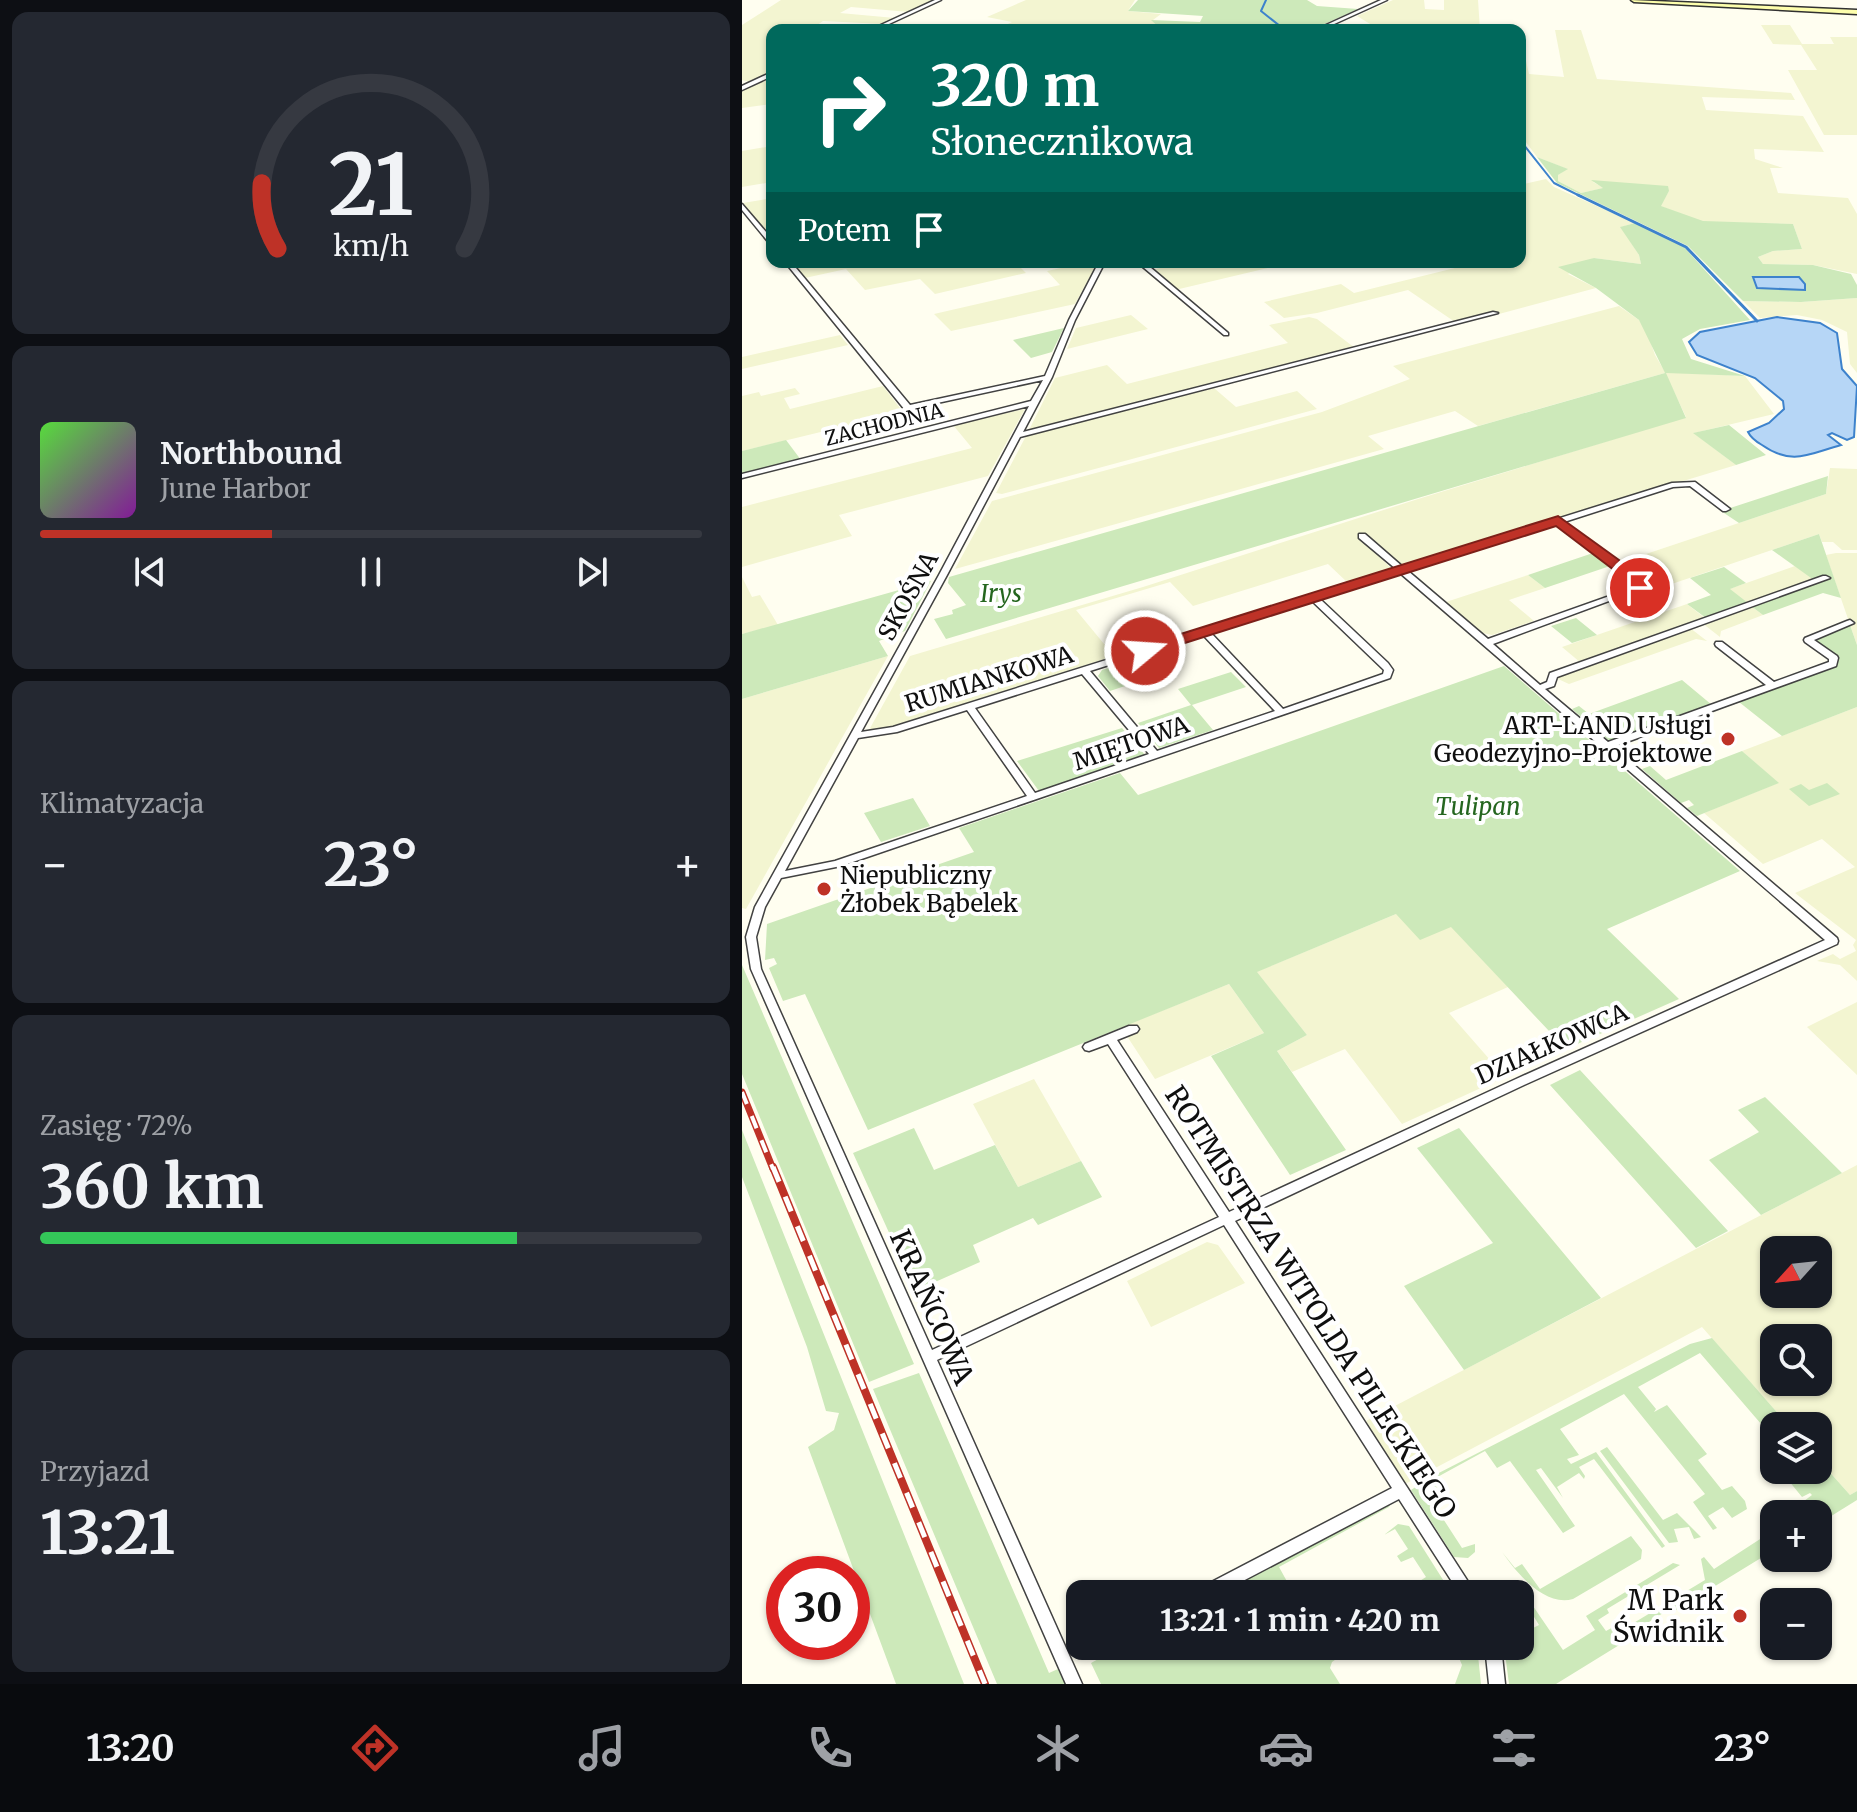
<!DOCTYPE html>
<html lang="pl">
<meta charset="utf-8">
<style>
body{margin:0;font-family:Merriweather,serif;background:#242831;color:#f1f3f6;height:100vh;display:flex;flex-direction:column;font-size:30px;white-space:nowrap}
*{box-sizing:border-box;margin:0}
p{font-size:26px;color:#9ea1a6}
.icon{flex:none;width:44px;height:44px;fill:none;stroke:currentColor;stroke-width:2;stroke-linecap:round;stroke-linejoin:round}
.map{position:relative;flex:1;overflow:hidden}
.sheet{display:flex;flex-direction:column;gap:12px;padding:12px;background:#0d0f14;width:742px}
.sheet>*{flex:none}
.guide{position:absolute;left:24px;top:24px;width:760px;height:244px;border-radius:16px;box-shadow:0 2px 6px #0004;background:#00695c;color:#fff;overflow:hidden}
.needle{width:52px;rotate:243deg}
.buttons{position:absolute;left:1018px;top:1236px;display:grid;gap:16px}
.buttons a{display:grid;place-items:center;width:72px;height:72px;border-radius:16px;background:#171b24;box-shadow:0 2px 6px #0004;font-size:40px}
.speed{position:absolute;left:24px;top:1556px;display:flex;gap:16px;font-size:40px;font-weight:700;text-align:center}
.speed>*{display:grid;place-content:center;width:104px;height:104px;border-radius:50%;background:#171b24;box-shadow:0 2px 6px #0004;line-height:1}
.speed .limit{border:12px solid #d22;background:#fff;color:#111}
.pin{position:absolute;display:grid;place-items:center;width:68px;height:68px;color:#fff;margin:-34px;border:4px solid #fff;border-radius:50%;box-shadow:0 2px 8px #0007}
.me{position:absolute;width:88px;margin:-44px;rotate:72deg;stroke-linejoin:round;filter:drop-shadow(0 0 6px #0008)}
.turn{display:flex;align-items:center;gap:28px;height:168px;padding:0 32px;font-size:36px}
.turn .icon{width:104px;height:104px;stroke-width:2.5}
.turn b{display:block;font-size:56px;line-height:68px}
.then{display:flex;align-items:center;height:76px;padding:0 32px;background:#0003;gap:16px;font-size:30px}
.big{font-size:60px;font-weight:700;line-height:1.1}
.sheet .widget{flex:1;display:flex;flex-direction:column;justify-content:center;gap:12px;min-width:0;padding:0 28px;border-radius:16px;background:#242831}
.sheet .dial{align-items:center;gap:0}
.dial svg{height:208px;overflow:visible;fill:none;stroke:#363941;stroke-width:7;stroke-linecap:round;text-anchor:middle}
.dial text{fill:#f1f3f6;stroke:none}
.song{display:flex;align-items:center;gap:24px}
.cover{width:96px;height:96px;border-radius:12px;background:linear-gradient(135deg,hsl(110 70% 55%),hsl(290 70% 35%))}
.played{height:8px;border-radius:4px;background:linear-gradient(90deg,#be3227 35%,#363941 35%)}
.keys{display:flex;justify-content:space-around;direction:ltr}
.heat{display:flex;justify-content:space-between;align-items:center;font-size:44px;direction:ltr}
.charge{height:12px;border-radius:6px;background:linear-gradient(90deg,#34c759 72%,#363941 0)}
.trip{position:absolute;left:324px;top:1580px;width:468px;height:80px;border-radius:16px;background:#171b24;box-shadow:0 2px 6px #0004;font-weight:700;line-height:80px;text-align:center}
.menu{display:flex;height:128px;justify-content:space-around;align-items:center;background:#090b0e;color:#9ea1a6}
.menu .icon{width:56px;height:56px}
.menu .selected{color:#be3227}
.menu b{font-size:36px;color:#f1f3f6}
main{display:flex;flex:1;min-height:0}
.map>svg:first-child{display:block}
</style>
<main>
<section class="sheet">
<div class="widget dial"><svg viewBox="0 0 100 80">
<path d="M14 69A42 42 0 1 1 86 69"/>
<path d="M14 69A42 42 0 0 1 8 44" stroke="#be3227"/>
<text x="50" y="56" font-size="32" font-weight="700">21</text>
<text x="50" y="72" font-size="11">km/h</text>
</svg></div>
<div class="widget">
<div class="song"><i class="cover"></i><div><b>Northbound</b><p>June Harbor</p></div></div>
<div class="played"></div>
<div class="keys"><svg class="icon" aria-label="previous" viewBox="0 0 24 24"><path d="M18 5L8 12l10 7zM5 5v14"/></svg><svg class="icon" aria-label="pause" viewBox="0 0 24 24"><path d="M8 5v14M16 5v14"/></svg><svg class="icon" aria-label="next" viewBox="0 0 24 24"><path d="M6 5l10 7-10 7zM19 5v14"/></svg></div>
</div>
<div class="widget"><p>Klimatyzacja</p>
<div class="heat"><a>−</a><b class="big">23°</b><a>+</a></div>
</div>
<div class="widget"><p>Zasięg · 72%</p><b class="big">360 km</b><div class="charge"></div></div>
<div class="widget"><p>Przyjazd</p><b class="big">13:21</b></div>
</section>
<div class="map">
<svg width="1115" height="1684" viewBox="0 0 1115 1684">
<rect width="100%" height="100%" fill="#fffef0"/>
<!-- farmland -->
<path fill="#f3f5d1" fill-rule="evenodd" d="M39 0H194L167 12 109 7 98 13 153 18 140 24 81 21 68 30H30V72L8 82 0 80V25Z
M284 0H393L386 11 419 14 411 20 420 30H253L270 22 245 17Z
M651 0H682L683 9 702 10V0H736L738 30H638L615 16Z
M1019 25H1048L1060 44H1092L1088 37H1115V135H1082L1046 70H1075L1059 45 1031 44Z
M813 30H839L855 79 1049 93 1053 100 960 97 964 110 1061 116 1082 152 1012 149 1013 159 1041 168H1028L1036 193 1106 198 1115 214V274L1071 265 1021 264 1016 257 1031 251 1060 249 1051 224 961 222 918 206 927 191 851 182 862 188 839 193 816 181V175L825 169 795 157 778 134V52H782L787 74 822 77Z
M30 75V104L0 108V89Z
M30 146V182L0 187V151Z
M804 179 812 187 893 223 879 227 897 255 899 264 852 258 826 274 854 288 757 314 753 312 713 322 666 290 575 313 542 318 522 302 599 284 612 293 737 262H778V185Z
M30 198V239L1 203Z
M50 262H224L230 267 254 262H299L278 267 284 273 193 294 178 279 123 290 104 269 63 278Z
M347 262H356L333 304 209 331 192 314 318 285 305 271Z
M444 262H551L433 290 410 270Z
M1115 298V373L1108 364 1105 332 1080 320 1055 315 1018 318 1001 301 1059 302Z
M877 306 897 320 904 329 913 355 923 372 1003 376 1032 414 952 433 994 465 665 565 658 564 624 536 618 538 649 568 606 583 586 564 451 606 428 582 334 610 372 656 133 732 127 730 168 656 401 587 676 499 944 417 923 373 736 426 713 411 626 436 642 449 213 569 250 501 580 412 668 379 651 366Z
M389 315 406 329 325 349 334 328Z
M567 317 575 319 613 348 287 430 313 378 365 365 385 384 546 343 527 325Z
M98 335 106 345 0 369V357Z
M141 386 161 412 0 451V396L17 392 19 396 53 388 58 394 42 398 48 409Z
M472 388 494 407 555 391 575 409 260 494 254 493 284 436Z
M283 409 246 476 97 515 110 536 0 567V507L230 448 211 425Z
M1088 468 1115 469V550H1100L1091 542H1080L1077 534 915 589 880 562 1084 494Z
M1094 553H1115V645L1084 555Z
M1053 566 1073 580 989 609 970 595Z
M786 575 803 588 767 600 792 621 750 635 741 633 704 602Z
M0 577 10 597 18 595 36 625 0 634Z
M945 604 964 619 839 663 820 647Z
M1009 606 1021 615 979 631 978 637 960 623Z
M948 628 965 641 954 639 827 684 816 679 817 675Z
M146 656 4 909 0 908V699Z
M1115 707V981L1098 965 1075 961 1091 954 1098 959 1114 951 1111 945 1114 940 1053 893 1113 867 1080 839 1021 864 962 813 1036 783 1000 751Z
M654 914 709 926 766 987 707 1013 763 1077 660 1124 603 1049 550 1072 535 1051 565 1035 514 972Z
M487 984 522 1033 413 1079 379 1027Z
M1115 1002V1075L1065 1027Z
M292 1079 339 1161 276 1187 231 1104Z
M1115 1165V1491L1108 1495 1076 1459V1426H1047L960 1327 663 1484 624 1421ZM1032 1250H1076V1294H1032ZM1032 1338H1076V1382H1032Z
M465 1242 476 1245 503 1283 409 1327 385 1281Z"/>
<!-- green -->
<path fill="#cde9ba" d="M396 0H565L575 6 616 9 569 30H420L409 20 458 22 461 16 386 11Z
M795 157 826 169 816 175V181L839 193 861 188 849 180 926 186 927 191 919 206 961 221 1051 224 1060 249 1031 251 1016 257 1021 264 1071 265 1109 274 1115 285V298L1059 302 1001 301 946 246 815 183Z
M893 223 942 247 1008 320 958 329 940 339 949 359 1003 376 924 373 944 418 204 639 192 619 211 614 210 610 224 605 206 583 207 577 923 373 897 320 854 288 816 267 852 258 899 264 897 255 878 227Z
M322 328 310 352 289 358 271 340Z
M987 425 1024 455 994 465 951 433Z
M44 440 59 460 0 475V451Z
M1086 476 1084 494 997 523 979 511Z
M1077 534 1099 598 1081 593 1021 615 1009 606 1076 583 1030 550Z
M851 553 868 566 803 588 786 575Z
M982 567 1004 583 988 589 1006 603 964 618 945 604 969 595 948 578Z
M189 581 163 631 137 641 146 656 0 699V634Z
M834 618 855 635 830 643 809 626Z
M1108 625 1115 645V707L1040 736 997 702 1096 664V658L1076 643 1075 639Z
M407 655 422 673 368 691 356 676 360 670Z
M762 666 998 871 865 929 937 999 824 1049 709 927 678 940 654 914 515 972 565 1035 535 1051 604 1150 548 1175 469 1056 522 1033 487 984 126 1130 63 994 41 1001 27 968 35 964 32 958 23 960 25 924 232 852 217 828 378 773 396 795Z
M489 672 504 687 450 705 471 730 417 748 396 723 449 705 436 689Z
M940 680 970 705 868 742 830 709 837 706 847 714Z
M380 728 403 755 297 791 275 761Z
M1000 751 1037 783 955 816 945 808 952 805 947 800 939 803 900 769 908 766 924 780Z
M1085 783 1098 794 1067 806 1047 789 1059 784 1067 790Z
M171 798 188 826 139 842 122 813Z
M0 965 172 1364 127 1382 0 1074Z
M838 1070 986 1231 954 1248 808 1085Z
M1023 1097 1100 1173 1019 1215 967 1160 1017 1132 996 1110Z
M172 1128 192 1170 253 1145 276 1187 339 1161 360 1197 296 1225 291 1218 231 1245 238 1262 173 1291 169 1269 163 1268 111 1153Z
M717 1128 859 1298 722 1370 662 1286 751 1243 675 1148Z
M0 1130 222 1684H154L66 1447 92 1430 97 1413 84 1411 65 1347 0 1177Z
M970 1338 1047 1426H1032V1439L958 1353 896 1387 914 1409 912 1412 925 1405 965 1454 956 1460 980 1490 990 1486 1003 1501 1005 1509 990 1518 981 1507 966 1516 975 1528 971 1530 951 1502 963 1494 882 1394 818 1429 837 1455 825 1459 829 1464 854 1452 923 1546 920 1548 852 1459 837 1467 843 1476 842 1479 837 1473 815 1487 821 1498 799 1468 794 1470 833 1526 821 1533 768 1461 755 1468 743 1451 690 1480 697 1491 687 1497 720 1548 733 1544V1552L726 1558 712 1557 669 1490 687 1478 948 1344Z
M177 1373 307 1673 316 1669 323 1684H255L131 1389Z
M865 1447 921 1520 935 1513 959 1537 952 1539 947 1527 932 1529 936 1542 927 1543 858 1451Z
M1076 1459 1108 1495 1115 1491V1500L1078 1523 1076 1514H1058L1054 1507 1070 1495 1068 1493 1060 1497 1038 1470H1076Z
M650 1500 647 1507 537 1567 552 1594H477Z
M656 1524 667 1526 710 1594H694L688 1585 677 1590 673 1584 684 1577 671 1557 659 1562 655 1556 666 1549 653 1529 642 1535Z
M1032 1530V1550L934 1610 929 1608 888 1634 887 1639 814 1684H767L763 1653 770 1646H778V1641L791 1634 789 1629 797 1625 789 1612 778 1617V1598L791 1606 821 1650 853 1630 844 1616 931 1563 938 1565 865 1609 867 1613 856 1620 864 1631 875 1625 880 1630 963 1580 959 1559 962 1557 972 1569Z
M889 1536 900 1550 899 1559 831 1599C802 1607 775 1573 760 1552L773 1568 780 1564 798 1589Z
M380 1646H609L610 1648 590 1662 588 1668 598 1684H359L349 1663Z
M712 1646H735L739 1684H713L720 1665Z"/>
<!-- water -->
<path fill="#b6d6f6" stroke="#3d82cc" stroke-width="2" d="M1011 277H1057L1063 284V290L1015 288Z
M1035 317 1078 323 1095 333 1100 369 1115 386 1112 437 1105 440 1090 433 1086 435 1099 445C1067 454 1050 466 1020 445 1013 441 1009 438 1006 432L1027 423 1042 409 1041 401 1013 378 955 355 947 342 958 332Z"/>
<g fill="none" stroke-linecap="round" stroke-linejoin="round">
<!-- stream-far1 -->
<path stroke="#3d82cc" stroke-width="2" d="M524 0 519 11 543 30
M778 140 812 183 840 197"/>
<!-- stream -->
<path stroke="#3d82cc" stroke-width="3" d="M836 195 944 247 1015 321"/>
<!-- street casing -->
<g stroke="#424242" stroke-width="3">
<path id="street" d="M193 0H199L134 30H128Z
M639 0H645L579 30H573Z
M30 72V76L0 90V86Z
M0 204 30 239V245L28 244 0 210Z
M43 262H49L168 405 303 376 327 320 357 262H363L333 320 310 377 281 432 751 312 756 313 278 437 205 575 119 732 151 727 654 569 617 538V534H623L661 567 930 483 953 482 988 509 984 511H981L948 486 931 487 822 522 899 579 902 588 751 644 798 685 805 682 808 673 1081 576H1084L1088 578 815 677 812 686 803 689 866 742 1024 685 974 646 973 644 974 642H980L1032 682 1087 662V659L1063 642 1062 640 1063 638 1105 621 1108 620 1112 623 1072 640 1095 656 1096 658 1094 666 871 747 1095 938 1096 941 1095 944 782 1085 493 1221 734 1594H718L657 1499 476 1594H454L456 1589 650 1488 482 1225 195 1360 340 1684H324L9 969 4 937 13 907 197 575 287 406 0 478V474L289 401 301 380 163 410ZM815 524 892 582 893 587 746 639 666 571ZM658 573 1083 940 774 1079 487 1212 375 1040 395 1032 397 1029 395 1026H387L343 1044 341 1047 343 1050 347 1051 366 1044 477 1217 190 1350 19 969 14 937 23 907 39 878 99 866 648 678 651 670 646 663 578 599ZM570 601 642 670 641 674 541 709 469 633ZM461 635 533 711 415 751 348 671ZM340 674 407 754 293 793 233 708ZM225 710 285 796 93 861 43 871 116 738 155 732Z
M395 262H402L486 333V335H482Z
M743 1646H759L763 1684H747Z"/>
</g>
<!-- secondary casing -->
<g stroke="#313131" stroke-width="3">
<path id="secondary" d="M889 0 1115 10V14L892 2Z"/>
</g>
<!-- street -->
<use href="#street" fill="#fff" fill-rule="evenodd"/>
<!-- secondary -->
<use href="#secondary" fill="#fdfeac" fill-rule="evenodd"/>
<!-- rail-far1 casing -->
<g stroke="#be3227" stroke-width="7">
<path id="rail-far1" d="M0 1092 31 1169"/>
</g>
<!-- rail casing -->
<g stroke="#be3227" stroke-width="8">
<path id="rail" d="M31 1167 243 1684"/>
</g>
<!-- rail-far1 -->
<use href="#rail-far1" stroke="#fff" stroke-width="4" stroke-dasharray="13" stroke-linecap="butt"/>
<!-- rail -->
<use href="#rail" stroke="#fff" stroke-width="5" stroke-dasharray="16" stroke-linecap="butt"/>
</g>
<!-- route -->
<path fill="#be3227" stroke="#7c2019" stroke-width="2" d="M816 516 902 578 905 588 903 592H892L889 583 814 526 408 654 403 656 395 651 397 647Z"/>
<!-- markers -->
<g fill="#be3227" stroke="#fff" stroke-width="3">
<circle cx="986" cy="739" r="8"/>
<circle cx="82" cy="889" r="8"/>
<circle cx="998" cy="1616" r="8"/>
</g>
<g text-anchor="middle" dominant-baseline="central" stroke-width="8" stroke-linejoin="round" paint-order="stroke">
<!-- far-street labels -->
<g font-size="20" fill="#0f0f0f" stroke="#fff">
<text transform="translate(142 424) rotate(-14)">ZACHODNIA</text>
</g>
<!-- park labels -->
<g font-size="24" font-style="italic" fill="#25661f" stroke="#fff">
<text x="259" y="593">Irys</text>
<text x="736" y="806">Tulipan</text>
</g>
<!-- street labels -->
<g font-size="24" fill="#0f0f0f" stroke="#fff">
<text transform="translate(166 596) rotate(-61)">SKOŚNA</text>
<text transform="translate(247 679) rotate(-17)">RUMIANKOWA</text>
<text transform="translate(389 743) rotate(-19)">MIĘTOWA</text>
<text transform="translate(810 1044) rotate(-24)">DZIAŁKOWCA</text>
</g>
<!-- poi labels -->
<g font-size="24" fill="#0f0f0f" stroke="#fff" text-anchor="end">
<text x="970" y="725">ART-LAND Usługi<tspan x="970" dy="28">Geodezyjno-Projektowe</tspan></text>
<text x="98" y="875" text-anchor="start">Niepubliczny<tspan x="98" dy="28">Żłobek Bąbelek</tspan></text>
</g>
<!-- near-street labels -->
<g font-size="28" fill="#0f0f0f" stroke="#fff">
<text transform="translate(569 1302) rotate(57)">ROTMISTRZA WITOLDA PILECKIEGO</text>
<text transform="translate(190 1307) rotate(66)">KRAŃCOWA</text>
</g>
<!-- near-poi labels -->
<g font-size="28" fill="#0f0f0f" stroke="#fff" text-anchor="end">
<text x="982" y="1600">M Park<tspan x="982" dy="32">Świdnik</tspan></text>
</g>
</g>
</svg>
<div class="buttons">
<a><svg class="needle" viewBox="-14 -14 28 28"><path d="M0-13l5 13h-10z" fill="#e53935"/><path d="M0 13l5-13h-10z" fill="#9ea1a6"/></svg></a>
<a><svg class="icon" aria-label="search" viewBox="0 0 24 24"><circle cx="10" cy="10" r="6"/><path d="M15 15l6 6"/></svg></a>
<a><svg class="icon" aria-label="layers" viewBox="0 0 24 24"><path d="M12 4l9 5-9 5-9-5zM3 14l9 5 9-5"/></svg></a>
<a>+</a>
<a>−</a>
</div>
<div class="speed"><div class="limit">30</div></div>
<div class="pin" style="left:898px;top:588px;background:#d93025"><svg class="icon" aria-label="arrive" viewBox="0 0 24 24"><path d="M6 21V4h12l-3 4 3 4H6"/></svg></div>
<svg class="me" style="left:403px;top:651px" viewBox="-20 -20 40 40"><circle r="17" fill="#be3227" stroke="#fff" stroke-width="3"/><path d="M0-11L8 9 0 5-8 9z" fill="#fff"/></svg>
<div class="trip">13:21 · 1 min · 420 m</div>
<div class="guide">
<div class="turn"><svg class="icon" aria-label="right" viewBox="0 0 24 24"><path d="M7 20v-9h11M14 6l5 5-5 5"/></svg><div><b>320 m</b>Słonecznikowa</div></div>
<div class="then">Potem<svg class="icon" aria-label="arrive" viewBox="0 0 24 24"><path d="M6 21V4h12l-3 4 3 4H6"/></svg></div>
</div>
</div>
</main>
<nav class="menu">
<b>13:20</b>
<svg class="icon selected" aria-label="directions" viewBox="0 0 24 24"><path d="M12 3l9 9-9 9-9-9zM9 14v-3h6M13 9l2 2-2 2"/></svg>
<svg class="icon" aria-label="music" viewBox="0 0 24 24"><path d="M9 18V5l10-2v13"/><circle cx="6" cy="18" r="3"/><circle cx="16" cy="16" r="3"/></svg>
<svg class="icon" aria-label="phone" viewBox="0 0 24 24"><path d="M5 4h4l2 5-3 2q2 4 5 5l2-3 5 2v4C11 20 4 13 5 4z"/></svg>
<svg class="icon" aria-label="climate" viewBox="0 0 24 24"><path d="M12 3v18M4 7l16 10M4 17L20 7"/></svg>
<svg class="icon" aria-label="car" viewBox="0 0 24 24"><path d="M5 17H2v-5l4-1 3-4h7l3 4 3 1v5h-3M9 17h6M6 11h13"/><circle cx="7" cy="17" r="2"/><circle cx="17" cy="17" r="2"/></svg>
<svg class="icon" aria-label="filters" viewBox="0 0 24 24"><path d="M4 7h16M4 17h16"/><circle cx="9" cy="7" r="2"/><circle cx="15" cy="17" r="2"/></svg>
<b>23°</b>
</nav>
